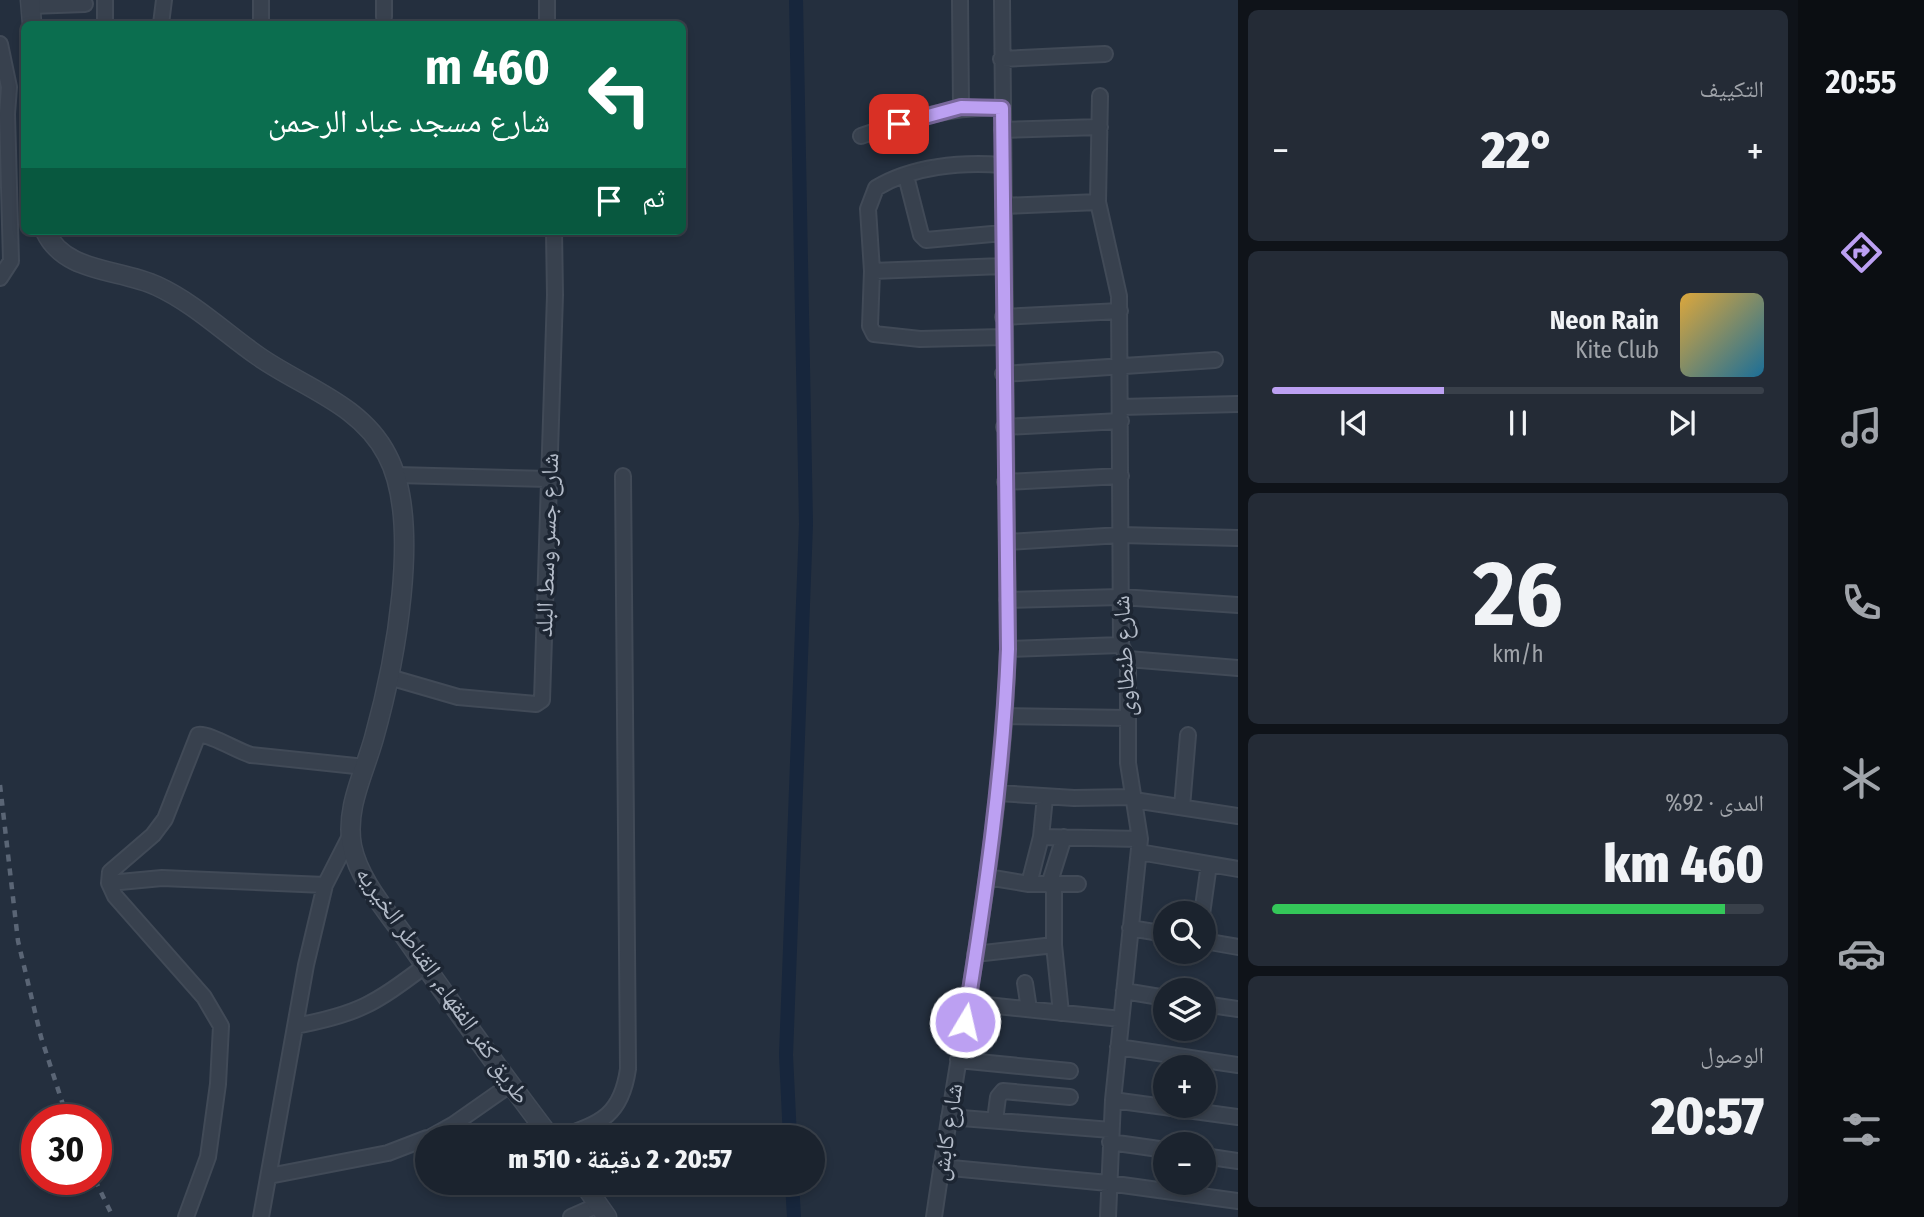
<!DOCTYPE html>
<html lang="ar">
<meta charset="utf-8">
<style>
body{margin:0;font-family:"Fira Sans Condensed","Noto Naskh Arabic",sans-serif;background:#242b36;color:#f1f3f6;direction:rtl;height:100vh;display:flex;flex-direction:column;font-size:26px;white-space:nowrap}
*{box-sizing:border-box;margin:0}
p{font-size:23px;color:#a0a4aa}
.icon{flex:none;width:38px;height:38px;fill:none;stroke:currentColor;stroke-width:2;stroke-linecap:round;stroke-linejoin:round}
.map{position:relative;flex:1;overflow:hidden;direction:ltr}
.panel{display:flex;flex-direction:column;gap:10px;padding:10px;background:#0f1319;width:560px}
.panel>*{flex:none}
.banner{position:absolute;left:21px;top:21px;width:665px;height:214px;border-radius:10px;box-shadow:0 4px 10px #0003,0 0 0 2px #39404a;direction:rtl;background:#0b6e4f;color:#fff;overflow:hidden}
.tools{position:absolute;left:1153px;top:901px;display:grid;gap:14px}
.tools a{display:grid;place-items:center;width:63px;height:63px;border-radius:50%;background:#1b232e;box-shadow:0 4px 10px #0003,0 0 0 2px #39404a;font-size:35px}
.speed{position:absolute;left:21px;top:1104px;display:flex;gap:14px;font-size:35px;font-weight:700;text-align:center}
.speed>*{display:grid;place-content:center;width:91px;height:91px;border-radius:50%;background:#1b232e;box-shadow:0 4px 10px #0003,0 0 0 2px #39404a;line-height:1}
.speed .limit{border:10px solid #d22;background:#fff;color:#111}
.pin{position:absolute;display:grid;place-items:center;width:60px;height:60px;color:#fff;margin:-30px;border-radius:14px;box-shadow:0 4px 10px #0006}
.me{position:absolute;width:77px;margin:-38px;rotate:9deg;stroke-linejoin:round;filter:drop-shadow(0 0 5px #0008)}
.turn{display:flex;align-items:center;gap:24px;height:147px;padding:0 21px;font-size:32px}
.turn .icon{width:91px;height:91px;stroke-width:2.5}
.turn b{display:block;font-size:49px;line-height:60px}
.then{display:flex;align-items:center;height:66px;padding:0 21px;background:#0003;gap:14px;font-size:26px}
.big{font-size:52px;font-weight:800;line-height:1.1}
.panel .widget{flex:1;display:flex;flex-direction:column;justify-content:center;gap:10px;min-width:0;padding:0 24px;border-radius:10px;background:#242b36}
.panel .dial{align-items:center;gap:0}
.dial b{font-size:91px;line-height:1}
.song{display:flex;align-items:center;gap:21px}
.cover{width:84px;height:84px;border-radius:10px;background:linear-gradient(135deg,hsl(40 70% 55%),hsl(200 70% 35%))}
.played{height:7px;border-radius:4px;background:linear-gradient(90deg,#bca0f2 35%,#39404a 35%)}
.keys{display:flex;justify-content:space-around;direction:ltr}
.heat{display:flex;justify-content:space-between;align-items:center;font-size:38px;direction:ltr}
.charge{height:10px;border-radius:5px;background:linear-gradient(90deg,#34c759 92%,#39404a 0)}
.trip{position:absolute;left:415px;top:1125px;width:410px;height:70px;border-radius:35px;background:#1b232e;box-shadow:0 4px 10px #0003,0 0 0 2px #39404a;font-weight:800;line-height:70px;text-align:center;direction:rtl}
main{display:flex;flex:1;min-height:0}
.menu{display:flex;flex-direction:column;width:126px;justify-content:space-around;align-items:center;background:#0b0e12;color:#a0a4aa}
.menu .icon{width:49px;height:49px}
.menu .selected{color:#bca0f2}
.menu b{font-size:32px;color:#f1f3f6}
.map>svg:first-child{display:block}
</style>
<main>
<nav class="menu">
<b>20:55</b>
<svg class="icon selected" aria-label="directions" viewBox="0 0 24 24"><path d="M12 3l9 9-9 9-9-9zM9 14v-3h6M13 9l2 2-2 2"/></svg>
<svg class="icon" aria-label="music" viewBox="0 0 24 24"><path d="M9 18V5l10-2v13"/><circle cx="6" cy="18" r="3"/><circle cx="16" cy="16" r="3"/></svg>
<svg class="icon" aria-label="phone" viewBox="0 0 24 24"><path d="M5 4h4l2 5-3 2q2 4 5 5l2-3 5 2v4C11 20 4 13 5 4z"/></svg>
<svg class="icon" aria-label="climate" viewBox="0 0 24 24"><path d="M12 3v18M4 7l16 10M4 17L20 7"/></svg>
<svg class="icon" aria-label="car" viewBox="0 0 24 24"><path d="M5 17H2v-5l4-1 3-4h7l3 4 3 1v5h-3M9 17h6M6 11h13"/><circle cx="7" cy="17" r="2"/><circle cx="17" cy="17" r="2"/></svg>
<svg class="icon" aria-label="filters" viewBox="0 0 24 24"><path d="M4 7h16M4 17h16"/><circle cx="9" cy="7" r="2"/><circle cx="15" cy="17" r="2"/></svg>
</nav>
<section class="panel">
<div class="widget"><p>التكييف</p>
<div class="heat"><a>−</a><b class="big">22°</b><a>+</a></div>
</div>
<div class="widget">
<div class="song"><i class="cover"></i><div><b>Neon Rain</b><p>Kite Club</p></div></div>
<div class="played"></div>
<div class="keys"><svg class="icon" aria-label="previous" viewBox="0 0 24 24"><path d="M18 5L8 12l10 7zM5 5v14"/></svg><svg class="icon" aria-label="pause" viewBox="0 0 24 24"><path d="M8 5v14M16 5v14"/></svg><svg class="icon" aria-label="next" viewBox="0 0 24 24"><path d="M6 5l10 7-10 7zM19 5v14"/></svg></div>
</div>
<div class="widget dial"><b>26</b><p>km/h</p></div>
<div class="widget"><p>المدى · 92%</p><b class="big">460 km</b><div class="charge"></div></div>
<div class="widget"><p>الوصول</p><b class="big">20:57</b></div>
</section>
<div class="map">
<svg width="1238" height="1217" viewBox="0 0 1238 1217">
<rect width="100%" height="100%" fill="#242f3e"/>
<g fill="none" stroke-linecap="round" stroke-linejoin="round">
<!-- canal -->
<path stroke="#17263c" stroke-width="14" d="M790 1138 786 1055 806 524 796 0
M792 1183 794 1217"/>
<!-- minor casing -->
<g stroke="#414a57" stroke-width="18">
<path id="minor" d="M105 0V24
M384 0V17
M547 0V24
M960 0 961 107
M30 6 85 4
M161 24 164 0
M261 24V0
M0 44 9 87 7 114 11 261 0 278
M1001 59 1105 54
M1100 96 1098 202 1119 296 1121 645 1128 659V763L1140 839 1113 1100 1108 1217
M1002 130 1100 127
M861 136C909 120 951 105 1002 108
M1002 165C961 162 912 166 876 188L868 209 872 271 870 326 874 334 920 339 1003 337
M906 176 921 235 926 240 1003 233
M1003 206 1098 202
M872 271 1003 266
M1003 317 1120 311
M1003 374 1215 360
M1121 407 1238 404
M1004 427 1121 421
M397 475 549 479
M1005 482 1121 476
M1007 542 1121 535 1238 538
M1007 600 1121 597 1238 605
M1008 649 1121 645
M1128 659 1238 668
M389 677 458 697 536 704 542 700 555 295 554 231
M1006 716 1128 718
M998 793 1074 798 1133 797
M1134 800 1238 816
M1182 807 1188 735
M1041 837 1140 839
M1139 852 1238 869
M987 877 1029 884H1078
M109 883 162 878 325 885
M1029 884 1041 837 1045 797
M1049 885 1064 837
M1054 885V945L1061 1013
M1202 914 1209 864
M1130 928 1166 934
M1204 941 1238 947
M975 954 1054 945
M1025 983 1029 1009
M1124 991 1166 998
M968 1003 1121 1019
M1204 1004 1238 1009
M295 1026C359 1014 374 1004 425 966
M1118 1047 1238 1065
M958 1060 1070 1071
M1113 1100 1238 1117
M949 1117 1111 1130
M995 1120 998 1097 1003 1091 1070 1097
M429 1138 454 1124 511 1084
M558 1138C600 1123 621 1117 628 1069L623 476
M1110 1142 1166 1150
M1204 1156 1238 1161
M941 1167 1108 1183 1238 1201
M269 1176 388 1153 427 1138
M186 1217 208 1157 218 1084 221 1026 204 997 115 896 109 883 110 872 153 835 165 819 198 735C209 733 237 751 251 755L365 767
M261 1217 306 965 325 885 350 836
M571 1217 598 1205
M934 1217C961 1028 1002 840 1008 649L1002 0"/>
</g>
<!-- tertiary casing -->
<g stroke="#414a57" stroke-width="21">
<path id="tertiary" d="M30 0 32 24
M45 231C65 274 119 268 157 286 194 303 225 333 258 356 302 387 361 404 387 455 423 522 394 667 374 738 364 774 345 808 352 846 359 880 386 910 405 937 452 1005 501 1072 551 1138
M583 1183 607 1217"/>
</g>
<!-- minor -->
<use href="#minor" stroke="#38414e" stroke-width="14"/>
<!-- tertiary -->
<use href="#tertiary" stroke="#38414e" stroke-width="18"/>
<!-- rail -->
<path stroke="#5a6575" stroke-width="4.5" stroke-dasharray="7 7" stroke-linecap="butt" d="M0 785 18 941 41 1037 68 1120
M95 1180 113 1217"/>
</g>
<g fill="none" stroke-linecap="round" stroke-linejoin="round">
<!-- route casing -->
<g stroke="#7a689d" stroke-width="18">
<path id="route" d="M899 124 961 107 1002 108 1008 649C1003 775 985 898 965 1022"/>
</g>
<!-- route -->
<use href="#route" stroke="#bca0f2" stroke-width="12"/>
</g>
<g text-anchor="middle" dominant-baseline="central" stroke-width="7" stroke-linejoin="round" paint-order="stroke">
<!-- street labels -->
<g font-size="24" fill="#b4bcc9" stroke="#1d2633">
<text transform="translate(547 545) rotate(-88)">شارع جسر وسط البلد</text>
<text transform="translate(1124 656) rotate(-93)">شارع طنطاوى</text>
<text transform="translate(443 985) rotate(55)">طريق كفر الفقهاء, القناطر الخيريه</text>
<text transform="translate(947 1132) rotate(-81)">شارع كابش</text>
</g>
</g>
</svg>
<div class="tools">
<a><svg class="icon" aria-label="search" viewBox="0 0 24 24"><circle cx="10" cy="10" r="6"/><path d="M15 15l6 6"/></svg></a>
<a><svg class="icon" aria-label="layers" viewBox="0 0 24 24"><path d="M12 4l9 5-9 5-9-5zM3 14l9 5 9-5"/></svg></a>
<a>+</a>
<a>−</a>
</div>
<div class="speed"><div class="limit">30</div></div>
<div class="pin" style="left:899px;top:124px;background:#d93025"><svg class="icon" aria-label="arrive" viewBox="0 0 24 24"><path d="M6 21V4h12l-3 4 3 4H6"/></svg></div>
<svg class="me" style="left:965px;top:1022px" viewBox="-20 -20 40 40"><circle r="17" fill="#bca0f2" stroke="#fff" stroke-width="3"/><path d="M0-11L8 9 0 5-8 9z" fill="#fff"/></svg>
<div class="trip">20:57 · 2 دقيقة · 510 m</div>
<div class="banner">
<div class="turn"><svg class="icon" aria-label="left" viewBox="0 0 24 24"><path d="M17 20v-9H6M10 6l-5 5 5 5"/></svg><div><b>460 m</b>شارع مسجد عباد الرحمن</div></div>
<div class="then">ثم<svg class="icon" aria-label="arrive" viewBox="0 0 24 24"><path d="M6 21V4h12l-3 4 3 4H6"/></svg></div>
</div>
</div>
</main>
